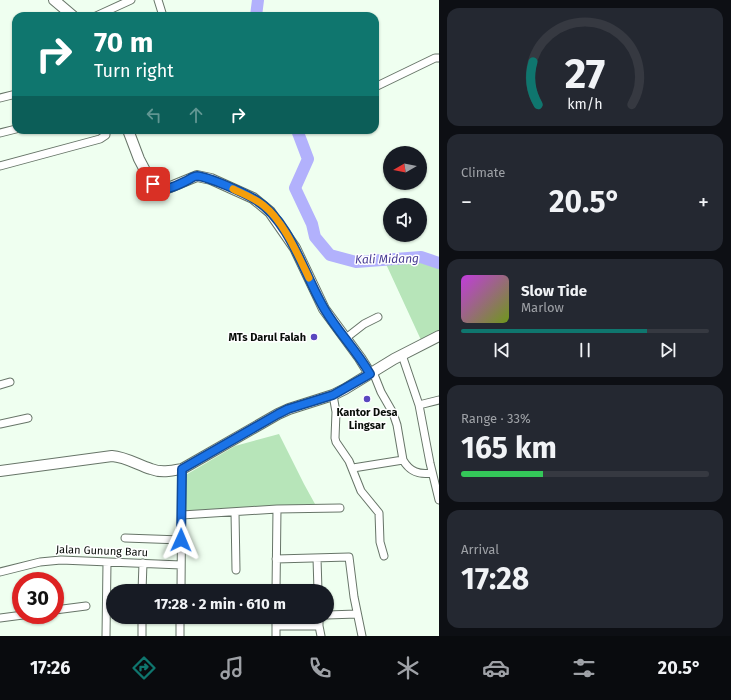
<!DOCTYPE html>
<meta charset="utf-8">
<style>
body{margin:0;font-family:"Fira Sans",sans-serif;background:#242831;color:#f1f3f6;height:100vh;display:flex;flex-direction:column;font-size:15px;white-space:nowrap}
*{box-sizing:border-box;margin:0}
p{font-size:13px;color:#9ea1a6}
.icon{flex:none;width:22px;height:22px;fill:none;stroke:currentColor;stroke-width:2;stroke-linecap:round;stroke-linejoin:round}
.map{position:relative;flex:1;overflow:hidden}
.drawer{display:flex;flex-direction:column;gap:8px;padding:8px;background:#0d0f14;width:292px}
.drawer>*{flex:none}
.banner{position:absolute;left:12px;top:12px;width:367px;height:122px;border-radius:12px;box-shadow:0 1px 3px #0004;background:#0f766e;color:#fff;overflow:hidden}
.needle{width:26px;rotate:261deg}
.buttons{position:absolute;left:383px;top:146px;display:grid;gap:8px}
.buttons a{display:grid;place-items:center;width:44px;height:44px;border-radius:50%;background:#171b24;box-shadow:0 1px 3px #0004;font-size:20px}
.speed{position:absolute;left:12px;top:572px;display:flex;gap:8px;font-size:20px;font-weight:700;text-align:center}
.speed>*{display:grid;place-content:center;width:52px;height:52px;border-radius:50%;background:#171b24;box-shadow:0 1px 3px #0004;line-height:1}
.speed .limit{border:6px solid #d22;background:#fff;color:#111}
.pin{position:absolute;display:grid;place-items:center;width:34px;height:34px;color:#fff;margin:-17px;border-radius:8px;box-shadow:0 2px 6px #0006}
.me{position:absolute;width:44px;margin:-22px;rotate:1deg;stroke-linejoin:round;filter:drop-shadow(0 0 3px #0008)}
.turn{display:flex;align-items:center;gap:14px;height:84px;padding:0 16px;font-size:18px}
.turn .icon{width:52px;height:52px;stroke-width:2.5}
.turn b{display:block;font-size:28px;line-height:34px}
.lanes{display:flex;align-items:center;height:38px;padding:0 16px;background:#0003;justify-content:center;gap:20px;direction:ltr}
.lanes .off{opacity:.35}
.big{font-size:30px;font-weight:700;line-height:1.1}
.drawer .card{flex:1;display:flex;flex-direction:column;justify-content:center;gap:6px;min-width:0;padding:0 14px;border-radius:12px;background:#242831}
.drawer .dial{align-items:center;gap:0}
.dial svg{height:104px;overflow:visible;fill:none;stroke:#363941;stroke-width:7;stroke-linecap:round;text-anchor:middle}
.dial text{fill:#f1f3f6;stroke:none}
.song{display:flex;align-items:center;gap:12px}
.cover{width:48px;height:48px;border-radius:6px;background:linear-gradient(135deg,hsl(290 70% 55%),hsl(80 70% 35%))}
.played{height:4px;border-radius:2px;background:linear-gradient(90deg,#0f766e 75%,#363941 75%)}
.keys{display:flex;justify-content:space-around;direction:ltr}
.heat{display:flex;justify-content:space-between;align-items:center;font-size:22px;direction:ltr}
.charge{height:6px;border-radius:3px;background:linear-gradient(90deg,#34c759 33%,#363941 0)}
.trip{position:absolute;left:106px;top:584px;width:228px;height:40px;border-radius:20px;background:#171b24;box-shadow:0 1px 3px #0004;font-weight:700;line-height:40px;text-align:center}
.menu{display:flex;height:64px;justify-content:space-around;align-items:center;background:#090b0e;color:#9ea1a6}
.menu .icon{width:28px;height:28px}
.menu .active{color:#0f766e}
.menu b{font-size:18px;color:#f1f3f6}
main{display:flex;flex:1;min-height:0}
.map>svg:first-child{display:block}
</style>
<main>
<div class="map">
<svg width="439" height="636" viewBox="0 0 439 636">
<rect width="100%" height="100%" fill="#effff0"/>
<!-- green -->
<path fill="#b7e5b9" d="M423 260 439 265V333L421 340 386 264Z
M279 434 304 484 315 504 182 511 184 476 235 446Z"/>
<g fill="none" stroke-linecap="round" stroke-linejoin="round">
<!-- river -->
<path stroke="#b2b1fc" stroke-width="12" d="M256 16 258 0
M297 130 308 159 295 188 312 224 315 237 330 255 356 262 421 257 439 263"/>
<!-- street casing -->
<g stroke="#677568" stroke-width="9">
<path id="street" d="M158 0 163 16
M96 16 131 0
M375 87 435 58H439
M0 98 16 94
M0 133 16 129
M0 166 100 139 106 135V130
M346 338 364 324 378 317
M402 355 419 405 430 463 439 500
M373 372 381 392 393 413 397 425 403 460
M0 385 10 382
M333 395 336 412 335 438 336 442 349 461 361 491 379 513 380 542 384 556
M419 405 439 400
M0 424 28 418
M353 468 403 460C410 472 419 475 432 473
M235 512 236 570
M182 515 277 509 340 508
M125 538 181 540
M317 558 318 591
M276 559 349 557 354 597 362 636
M0 572 40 562 61 560 181 565
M142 591 143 563
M181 591 182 469
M276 591 277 509
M55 610 86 606
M327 615 357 614
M319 617V626L321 636
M0 618 23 615
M276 626H319
M106 636 107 563
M142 636V617
M180 636V617
M276 636V617"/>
</g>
<!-- secondary casing -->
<g stroke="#677568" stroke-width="12">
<path id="secondary" d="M54 0 73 16
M128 130 139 159 150 180 156 188 163 190 197 176 211 179 253 198 270 212 295 248 324 309 360 358 370 374
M0 471 112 456C126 457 138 465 151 469 161 473 171 471 182 469L278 414 289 409 333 395 345 389 394 359 439 336"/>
</g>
<!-- street -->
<use href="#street" stroke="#fff" stroke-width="7"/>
<!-- secondary -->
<use href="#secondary" stroke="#fff" stroke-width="10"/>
</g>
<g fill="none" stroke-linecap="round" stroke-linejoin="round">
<!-- route casing -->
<g stroke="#114b97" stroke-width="10">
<path id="route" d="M153 184C161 194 176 186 186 181 189 180 193 176 197 176 209 177 245 193 256 200 291 222 304 275 325 310 338 332 357 351 370 374L333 395 288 409 278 414 182 469 181 540"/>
</g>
<!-- route -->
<use href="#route" stroke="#1a73e8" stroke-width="7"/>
<!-- slow -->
<path stroke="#f59e0b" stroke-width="7" d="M233 189C243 194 254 198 263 205 283 220 298 255 309 278"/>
</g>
<!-- markers -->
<g fill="#5947bf" stroke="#fff" stroke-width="1.5">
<circle cx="314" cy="337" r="4"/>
<circle cx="367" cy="399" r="4"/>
</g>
<g text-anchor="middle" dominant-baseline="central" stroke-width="3" stroke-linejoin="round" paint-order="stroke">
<!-- poi labels -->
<g font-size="11" font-weight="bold" fill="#080d08" stroke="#fff" text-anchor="end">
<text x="306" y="337">MTs Darul Falah</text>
<text x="367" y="412" text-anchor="middle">Kantor Desa<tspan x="367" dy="13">Lingsar</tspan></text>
</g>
<!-- street labels -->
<g font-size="11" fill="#080d08" stroke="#fff">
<text transform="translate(102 551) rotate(2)">Jalan Gunung Baru</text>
</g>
<!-- water labels -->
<g font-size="12" font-style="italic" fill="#493e94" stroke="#fff">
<text transform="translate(387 259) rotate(-1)">Kali Midang</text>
</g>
</g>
</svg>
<div class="buttons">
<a><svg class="needle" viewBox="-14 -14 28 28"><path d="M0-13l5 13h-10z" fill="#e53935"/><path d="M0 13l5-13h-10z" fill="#9ea1a6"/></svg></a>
<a><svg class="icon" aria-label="sound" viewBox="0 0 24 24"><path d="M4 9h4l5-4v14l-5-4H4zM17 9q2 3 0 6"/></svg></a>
</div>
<div class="speed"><div class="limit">30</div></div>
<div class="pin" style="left:153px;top:184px;background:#d93025"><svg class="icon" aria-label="arrive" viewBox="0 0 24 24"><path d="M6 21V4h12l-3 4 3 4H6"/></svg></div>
<svg class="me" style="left:181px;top:540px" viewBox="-20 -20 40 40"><path d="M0-17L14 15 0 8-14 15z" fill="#1a73e8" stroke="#fff" stroke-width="4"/></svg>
<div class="trip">17:28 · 2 min · 610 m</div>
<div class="banner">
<div class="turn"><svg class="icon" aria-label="right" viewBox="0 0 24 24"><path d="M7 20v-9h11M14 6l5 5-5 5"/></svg><div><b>70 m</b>Turn right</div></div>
<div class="lanes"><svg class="icon off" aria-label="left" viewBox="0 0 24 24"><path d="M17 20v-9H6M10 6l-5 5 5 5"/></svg><svg class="icon off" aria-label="ahead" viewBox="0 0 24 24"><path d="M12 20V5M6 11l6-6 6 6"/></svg><svg class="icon" aria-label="right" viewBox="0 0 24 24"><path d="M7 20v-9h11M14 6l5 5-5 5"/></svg></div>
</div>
</div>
<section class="drawer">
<div class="card dial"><svg viewBox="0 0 100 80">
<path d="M14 69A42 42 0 1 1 86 69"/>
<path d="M14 69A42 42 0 0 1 10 36" stroke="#0f766e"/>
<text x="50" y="56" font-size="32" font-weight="700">27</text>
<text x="50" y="72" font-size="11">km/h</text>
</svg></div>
<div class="card"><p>Climate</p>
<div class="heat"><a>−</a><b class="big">20.5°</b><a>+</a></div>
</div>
<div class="card">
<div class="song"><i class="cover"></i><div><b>Slow Tide</b><p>Marlow</p></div></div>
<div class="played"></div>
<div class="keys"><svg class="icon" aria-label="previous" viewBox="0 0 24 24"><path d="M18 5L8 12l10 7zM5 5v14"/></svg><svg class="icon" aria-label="pause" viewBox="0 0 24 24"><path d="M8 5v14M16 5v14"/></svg><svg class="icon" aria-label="next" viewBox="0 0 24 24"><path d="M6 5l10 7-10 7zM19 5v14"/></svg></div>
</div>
<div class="card"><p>Range · 33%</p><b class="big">165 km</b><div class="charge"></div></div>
<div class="card"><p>Arrival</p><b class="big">17:28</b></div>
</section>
</main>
<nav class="menu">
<b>17:26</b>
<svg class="icon active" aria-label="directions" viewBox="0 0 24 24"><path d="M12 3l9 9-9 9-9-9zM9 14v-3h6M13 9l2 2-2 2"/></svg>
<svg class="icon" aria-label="music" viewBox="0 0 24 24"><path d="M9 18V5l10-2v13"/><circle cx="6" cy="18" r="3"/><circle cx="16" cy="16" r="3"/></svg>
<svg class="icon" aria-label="phone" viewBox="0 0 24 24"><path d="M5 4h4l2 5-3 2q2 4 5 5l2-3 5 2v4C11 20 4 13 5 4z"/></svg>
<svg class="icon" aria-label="climate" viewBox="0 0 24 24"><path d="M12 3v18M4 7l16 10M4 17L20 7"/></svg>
<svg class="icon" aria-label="car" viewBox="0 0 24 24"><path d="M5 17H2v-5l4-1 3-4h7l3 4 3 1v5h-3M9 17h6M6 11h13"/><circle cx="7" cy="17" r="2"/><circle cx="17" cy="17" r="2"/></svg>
<svg class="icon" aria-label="filters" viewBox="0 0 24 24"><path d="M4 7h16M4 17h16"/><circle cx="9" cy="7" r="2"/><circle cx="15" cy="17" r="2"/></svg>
<b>20.5°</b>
</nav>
